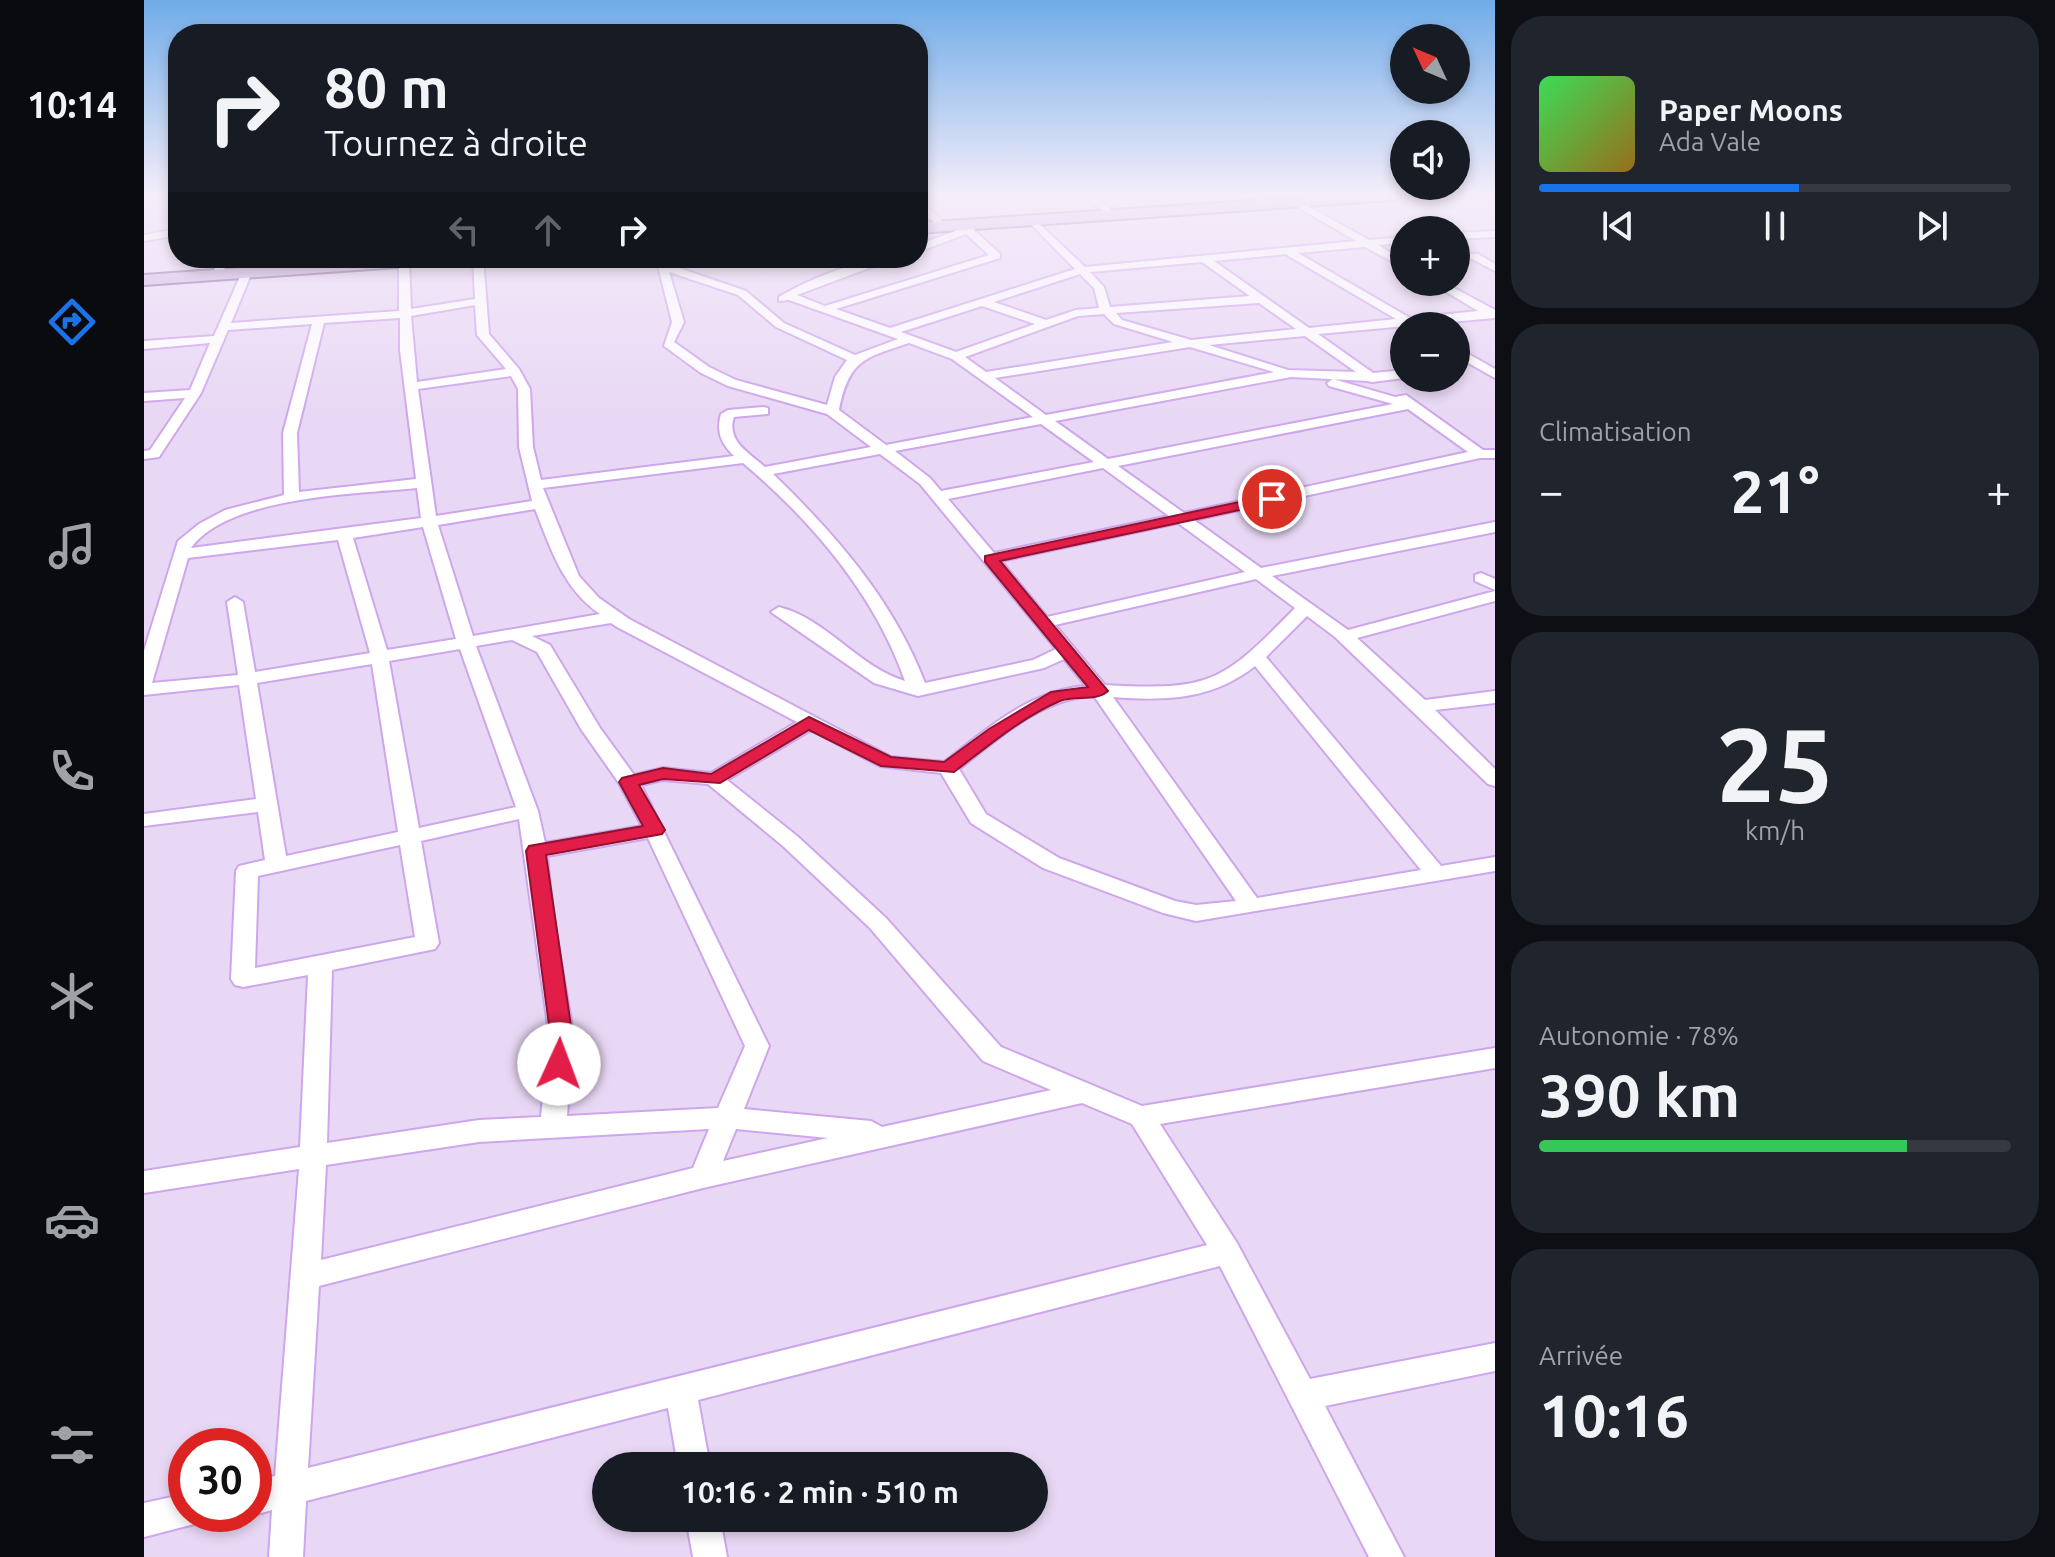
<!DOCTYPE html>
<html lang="fr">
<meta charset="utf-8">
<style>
body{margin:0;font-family:Ubuntu,sans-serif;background:#20242c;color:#f1f3f6;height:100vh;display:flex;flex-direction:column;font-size:30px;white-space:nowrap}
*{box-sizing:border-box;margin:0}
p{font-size:26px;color:#9ea1a6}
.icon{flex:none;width:44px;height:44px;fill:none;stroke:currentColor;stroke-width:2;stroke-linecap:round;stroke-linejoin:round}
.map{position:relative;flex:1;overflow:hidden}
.drawer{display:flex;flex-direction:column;gap:16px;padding:16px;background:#0d0f14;width:560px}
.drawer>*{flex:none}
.banner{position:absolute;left:24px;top:24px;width:760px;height:244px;border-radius:32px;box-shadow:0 4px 12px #0003;background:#171b24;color:#f1f3f6;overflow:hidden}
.needle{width:52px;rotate:314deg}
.buttons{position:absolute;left:1246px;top:24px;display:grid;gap:16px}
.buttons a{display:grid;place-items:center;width:80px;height:80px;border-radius:50%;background:#171b24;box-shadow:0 4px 12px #0003;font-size:40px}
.speed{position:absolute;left:24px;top:1428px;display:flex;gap:16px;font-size:40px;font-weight:700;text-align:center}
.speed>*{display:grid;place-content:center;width:104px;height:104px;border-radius:50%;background:#171b24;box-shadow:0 4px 12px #0003;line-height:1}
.speed .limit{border:12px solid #d22;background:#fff;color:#111}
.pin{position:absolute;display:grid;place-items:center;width:68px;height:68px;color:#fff;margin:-34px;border:4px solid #fff;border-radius:50%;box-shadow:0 2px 8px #0007}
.me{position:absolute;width:88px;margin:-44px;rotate:2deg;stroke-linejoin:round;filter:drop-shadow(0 0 6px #0008)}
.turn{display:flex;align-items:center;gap:28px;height:168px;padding:0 24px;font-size:36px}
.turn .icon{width:104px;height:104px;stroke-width:2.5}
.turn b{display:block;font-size:56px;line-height:68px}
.lanes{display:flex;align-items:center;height:76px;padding:0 24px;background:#0003;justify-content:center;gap:40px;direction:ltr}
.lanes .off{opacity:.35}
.big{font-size:60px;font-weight:600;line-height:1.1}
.drawer .card{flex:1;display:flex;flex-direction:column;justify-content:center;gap:12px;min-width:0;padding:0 28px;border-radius:32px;background:#20242c}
.drawer .dial{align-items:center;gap:0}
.dial b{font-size:104px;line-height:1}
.song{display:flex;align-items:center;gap:24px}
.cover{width:96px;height:96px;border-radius:12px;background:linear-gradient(135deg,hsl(130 70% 55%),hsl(40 70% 35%))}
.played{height:8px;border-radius:4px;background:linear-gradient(90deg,#1a73e8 55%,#363941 55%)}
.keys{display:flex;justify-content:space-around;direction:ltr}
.heat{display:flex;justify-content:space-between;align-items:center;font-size:44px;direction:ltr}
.charge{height:12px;border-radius:6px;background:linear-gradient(90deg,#34c759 78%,#363941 0)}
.trip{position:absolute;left:448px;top:1452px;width:456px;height:80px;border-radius:40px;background:#171b24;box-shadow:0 4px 12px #0003;font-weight:600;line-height:80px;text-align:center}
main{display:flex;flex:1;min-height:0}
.tabs{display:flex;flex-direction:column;width:144px;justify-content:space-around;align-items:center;background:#090b0e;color:#9ea1a6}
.tabs .icon{width:56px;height:56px}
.tabs .current{color:#1a73e8}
.tabs b{font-size:36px;color:#f1f3f6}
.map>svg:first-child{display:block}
</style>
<main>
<nav class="tabs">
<b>10:14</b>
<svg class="icon current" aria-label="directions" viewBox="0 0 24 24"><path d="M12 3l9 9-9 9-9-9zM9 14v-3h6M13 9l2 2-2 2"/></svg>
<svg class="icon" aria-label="music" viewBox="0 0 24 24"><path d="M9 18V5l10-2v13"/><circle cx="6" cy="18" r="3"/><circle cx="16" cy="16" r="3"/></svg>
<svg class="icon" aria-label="phone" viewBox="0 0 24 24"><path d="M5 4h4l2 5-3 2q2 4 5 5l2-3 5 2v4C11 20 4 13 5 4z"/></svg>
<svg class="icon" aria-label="climate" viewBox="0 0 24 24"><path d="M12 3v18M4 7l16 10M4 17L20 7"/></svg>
<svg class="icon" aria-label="car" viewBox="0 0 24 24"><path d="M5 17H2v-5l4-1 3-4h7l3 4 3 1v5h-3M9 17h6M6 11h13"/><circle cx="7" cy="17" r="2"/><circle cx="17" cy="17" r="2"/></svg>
<svg class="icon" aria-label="filters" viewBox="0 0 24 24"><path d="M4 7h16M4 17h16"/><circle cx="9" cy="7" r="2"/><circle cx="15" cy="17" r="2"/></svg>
</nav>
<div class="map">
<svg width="1351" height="1557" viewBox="0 0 1351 1557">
<rect width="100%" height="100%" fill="#e9d8f5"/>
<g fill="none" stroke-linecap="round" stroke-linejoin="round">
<!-- street casing -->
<g stroke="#cea6eb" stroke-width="4">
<path id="street" d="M940 196H950L974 215 966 217Z
M1106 196H1117L1131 205 1123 207Z
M774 198 801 224V228H795L774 206Z
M1153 200 1225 240 1260 237V243L1234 245 1260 261V268L1221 247 1154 253 1266 318 1334 311 1286 282H1299L1351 310V318L1174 334 1229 373 1260 370V378L1228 382 1223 381 1147 377 911 421 964 459 1249 404 1185 386 1183 383 1189 379 1251 397 1262 395 1339 450H1351V458H1336L1050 520 1117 568 1351 522V532L1128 576 1204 630 1351 591V601L1213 638 1281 700 1351 691V703L1291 710 1351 769V786L1344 784 1191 637 1163 616 1122 657 1297 866 1351 857V871L1052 921 1019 913 899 868 827 823 797 773 736 766 667 730 583 780 653 836 742 918 857 1047 998 1106 1351 1048V1068L1016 1124 1093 1243 1166 1379 1351 1343V1371L1181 1406 1260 1557H1225L1076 1266 554 1400 566 1466H534L524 1408 162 1501 159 1557H125L128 1510 110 1515 108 1514 110 1481 131 1476 155 1169 0 1193V1171L156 1147 164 975 99 987 91 985 87 979 92 871 95 866 121 860 114 812 0 826V814L112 799 95 685 0 695V651L34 541 55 524 81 510 140 495 139 433 168 324 84 330 57 393 15 457 0 459V451L6 450 41 398 0 401V393L46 390 66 343 0 349V341L70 336 98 272 103 269 108 272 87 323 255 311V261L260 258 265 261 267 309 331 299 329 258H339L345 334 375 369 386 389 389 447 397 480 590 456C577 443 572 432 577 414L584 410 619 407 624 408V414L590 417C582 441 605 453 621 467L727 447 683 414 584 386 557 373 520 346 528 322 512 258H522L523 264 602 291 640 323 711 355 754 339 645 300 635 301V297C665 279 717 258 752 258L653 295 681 306 845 255 822 234 774 252V245L835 222 840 225 830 230 856 254V258L692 309 746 328 931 269 885 222 888 217 941 267 1212 241 1150 205ZM1143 254V255L1252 319 1165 328 1070 261ZM1058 262 1106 296 966 307 960 287 946 272ZM525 272 594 295 632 327 703 360 691 377 683 405 592 380 565 367 530 342 540 322ZM936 274 950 288 955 308 932 310 902 320 850 302ZM1115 303 1152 329 1047 340 978 320 972 313ZM331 305 333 335 362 369 273 382 267 316ZM838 306 891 324 812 352 757 332ZM960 314 970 324 1029 342 842 372 821 357 934 316ZM256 318V350L272 479 155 492 153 433 180 323ZM1161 336 1212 372 1144 370 1065 345ZM765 343 808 359 889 417 742 445 695 410C705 360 720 358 765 343ZM1046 347 1130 372 902 415 851 378ZM367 376 374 389 375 447 388 501 292 516 274 389ZM1264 409 1324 452 1040 513 974 466ZM897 424 950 462 797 491 786 478 751 451ZM736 454 776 484 912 649 889 660 781 683C749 600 692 535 629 474ZM599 463C668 521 731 595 761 681 714 667 683 619 635 607L627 612 730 683 774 696 900 668 920 659 942 686C886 690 843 729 800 762L747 757 485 619 455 598 435 576 399 488ZM959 468 1025 516 850 553 804 499ZM273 488 277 518 47 548C84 496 213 494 273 488ZM391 509C407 549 419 589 456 614L329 636 294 525ZM1034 523 1101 572 903 617 857 561ZM279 527 312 639 243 650 209 538ZM194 540 226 653 111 672 99 602 91 597 83 602 94 675 8 683 44 558ZM1112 579 1151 608C1078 683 1067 691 961 685L911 625ZM467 623 473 627 653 722 567 773 519 768 490 775 456 728 406 645 388 636ZM368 640 393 652 437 729 475 783 498 826 401 843 394 811 332 646ZM316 649 372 807 275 828 245 661ZM228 664 254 832 142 856 113 683ZM1111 666 1277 870 1113 898 969 697C1022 701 1068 700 1111 666ZM950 696 1092 901 1052 905 1031 901 915 858 842 814 815 769C855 738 897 698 950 696ZM519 780 564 784 639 846 726 928 839 1061 907 1090 738 1127 727 1121 600 1109 625 1046 497 785ZM375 819 405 1033 397 1117 335 1120 183 1143 188 970 291 949 295 943 277 841ZM504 838 601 1046 574 1108 423 1116 429 1033 409 915 403 856ZM256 845 271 937 111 968 114 876ZM938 1103 988 1124 1063 1245 164 1468 175 1286 559 1188ZM565 1129 549 1168 177 1260 182 1165 335 1142ZM592 1129 684 1138 579 1161Z
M34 229V235L0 241V235Z
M1351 231V237L1312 239V233Z
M1326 254H1334L1351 264V271L1326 258Z
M74 258H84L79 274 74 277 69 274Z
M1312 347 1351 369V378L1312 356Z
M1337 573 1351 579V590L1331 581V575Z
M42 1494V1514H58L54 1523 0 1537V1503Z
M542 1518H576L583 1557H549Z"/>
</g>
<!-- primary casing -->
<g stroke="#7e5898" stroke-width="4">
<path id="primary" d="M1180 196H1256L1249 200 774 233V223Z
M241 258H320L312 263 0 285V275Z"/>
</g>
<!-- street -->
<use href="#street" fill="#fff" fill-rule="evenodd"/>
<!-- primary -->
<use href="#primary" fill="#d0b1e4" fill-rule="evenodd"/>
</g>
<!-- sky -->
<linearGradient id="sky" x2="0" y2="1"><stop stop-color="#70ace8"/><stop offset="0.47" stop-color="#f5edfa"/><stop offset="1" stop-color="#f5edfa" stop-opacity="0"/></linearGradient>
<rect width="1351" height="414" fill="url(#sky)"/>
<!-- route -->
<path fill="#e11d48" stroke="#92132f" stroke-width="2" d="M1128 495 1135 499 1133 502 856 561 964 691C952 702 931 695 916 701 878 717 843 747 810 772L737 766 665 730 576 783 519 779 495 785 521 830 518 834 402 855 428 1033 423 1070H406L403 1064 406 1033 382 851 385 846 499 826 475 782 478 778 519 768 567 774 665 717 747 757 800 762 845 729 907 692 944 687 841 562V556Z"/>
</svg>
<div class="buttons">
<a><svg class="needle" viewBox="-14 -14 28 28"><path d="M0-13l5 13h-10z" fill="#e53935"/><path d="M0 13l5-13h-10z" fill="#9ea1a6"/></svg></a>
<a><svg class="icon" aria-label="sound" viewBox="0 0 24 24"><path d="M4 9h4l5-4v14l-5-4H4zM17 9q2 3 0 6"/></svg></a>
<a>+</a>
<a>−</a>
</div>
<div class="speed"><div class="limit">30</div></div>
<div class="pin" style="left:1128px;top:499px;background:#d93025"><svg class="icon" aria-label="arrive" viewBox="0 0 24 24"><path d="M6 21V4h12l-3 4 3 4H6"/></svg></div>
<svg class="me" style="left:415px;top:1064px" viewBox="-20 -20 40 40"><circle r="19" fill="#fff"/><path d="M0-13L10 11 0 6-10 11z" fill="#e11d48"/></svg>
<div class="trip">10:16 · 2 min · 510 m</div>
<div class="banner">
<div class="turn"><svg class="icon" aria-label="right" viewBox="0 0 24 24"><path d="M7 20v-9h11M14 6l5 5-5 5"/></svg><div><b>80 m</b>Tournez à droite</div></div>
<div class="lanes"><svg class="icon off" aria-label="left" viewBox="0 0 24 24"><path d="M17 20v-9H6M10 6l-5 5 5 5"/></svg><svg class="icon off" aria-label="ahead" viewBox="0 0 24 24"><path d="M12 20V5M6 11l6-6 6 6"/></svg><svg class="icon" aria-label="right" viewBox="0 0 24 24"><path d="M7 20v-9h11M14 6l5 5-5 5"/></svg></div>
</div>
</div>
<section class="drawer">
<div class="card">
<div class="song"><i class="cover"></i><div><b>Paper Moons</b><p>Ada Vale</p></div></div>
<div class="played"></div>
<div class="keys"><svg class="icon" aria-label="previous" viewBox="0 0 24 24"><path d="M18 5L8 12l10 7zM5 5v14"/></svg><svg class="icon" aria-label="pause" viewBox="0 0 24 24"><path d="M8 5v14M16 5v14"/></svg><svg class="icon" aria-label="next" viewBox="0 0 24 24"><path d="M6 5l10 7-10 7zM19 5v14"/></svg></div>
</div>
<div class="card"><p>Climatisation</p>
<div class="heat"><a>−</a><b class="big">21°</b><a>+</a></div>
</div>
<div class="card dial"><b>25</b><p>km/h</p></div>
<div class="card"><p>Autonomie · 78%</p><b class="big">390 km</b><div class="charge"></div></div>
<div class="card"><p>Arrivée</p><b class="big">10:16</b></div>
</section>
</main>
